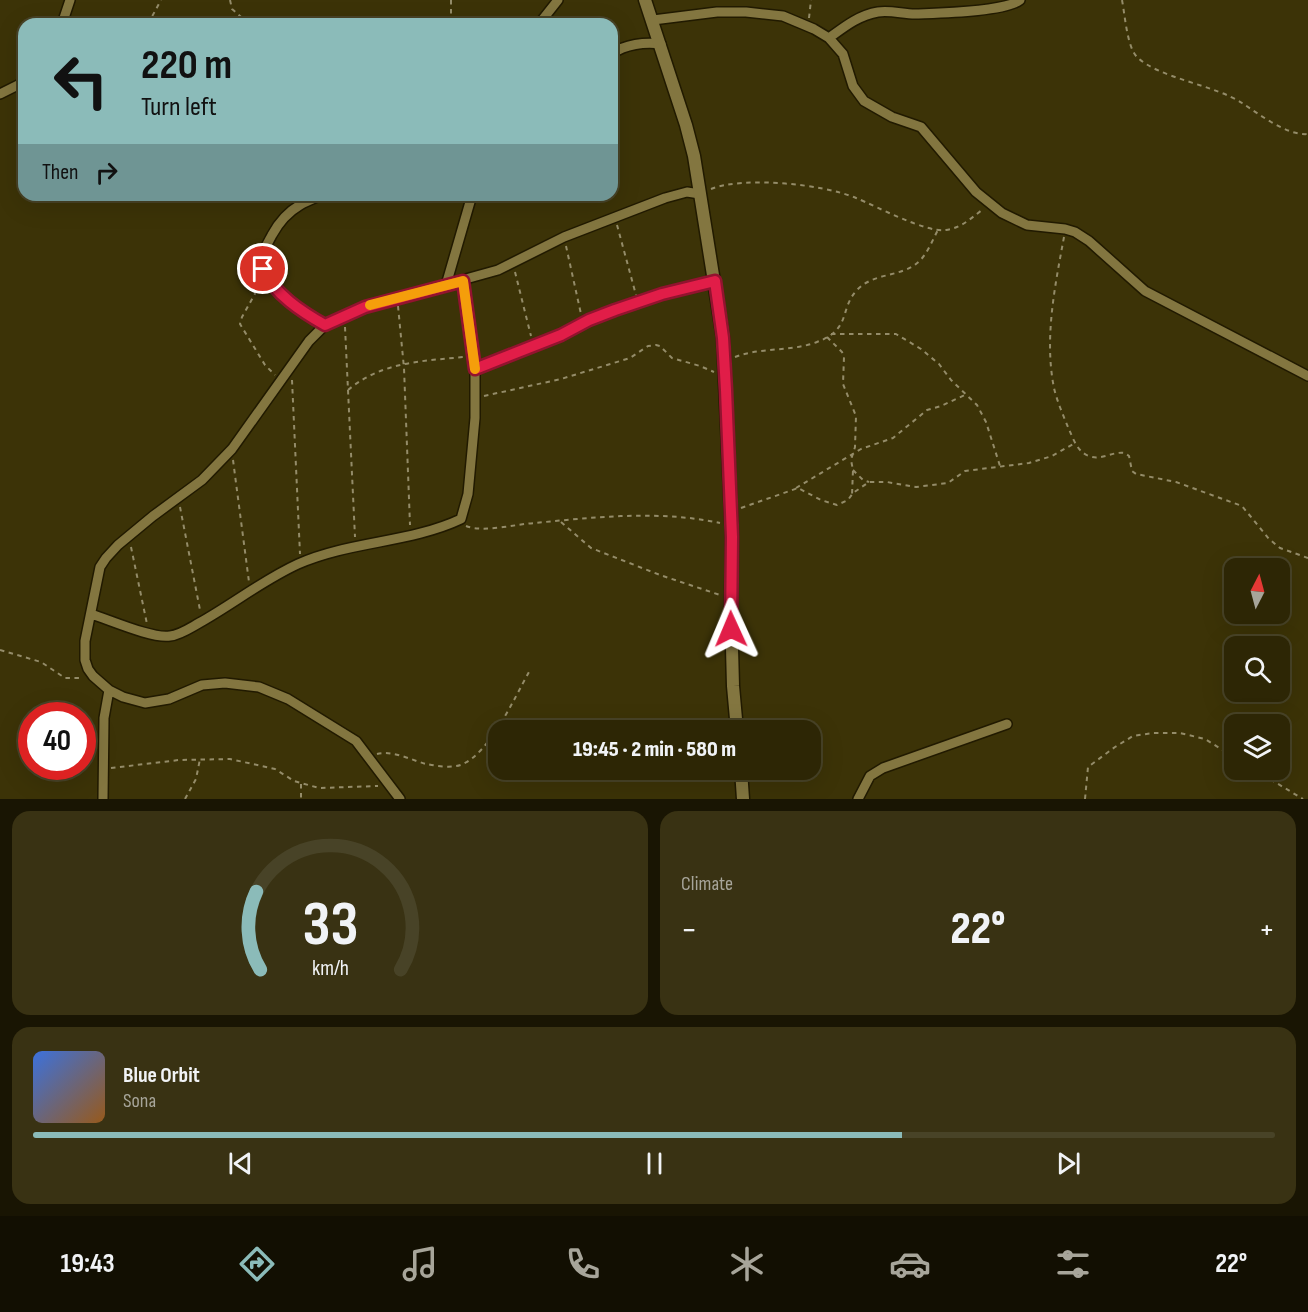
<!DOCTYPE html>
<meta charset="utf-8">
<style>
body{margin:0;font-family:"Sofia Sans Condensed",sans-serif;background:#393213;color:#f1f3f6;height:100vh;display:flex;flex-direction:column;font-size:22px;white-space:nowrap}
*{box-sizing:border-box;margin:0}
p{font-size:20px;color:#a7a59a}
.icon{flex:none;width:33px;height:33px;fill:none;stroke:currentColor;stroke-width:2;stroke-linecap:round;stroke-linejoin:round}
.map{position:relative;height:799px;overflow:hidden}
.drawer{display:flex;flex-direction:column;gap:12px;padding:12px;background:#191503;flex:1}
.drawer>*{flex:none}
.hud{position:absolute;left:18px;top:18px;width:600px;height:183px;border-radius:18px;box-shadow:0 6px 24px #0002,0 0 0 2px #484327;background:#8bbbb9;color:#111;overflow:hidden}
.needle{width:39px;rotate:6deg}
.fabs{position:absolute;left:1224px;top:558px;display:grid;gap:12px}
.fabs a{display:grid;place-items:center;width:66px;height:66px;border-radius:12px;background:#2d2605;box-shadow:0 6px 24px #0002,0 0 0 2px #484327;font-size:30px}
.speed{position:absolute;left:18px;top:702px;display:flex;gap:12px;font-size:30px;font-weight:700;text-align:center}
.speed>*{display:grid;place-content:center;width:78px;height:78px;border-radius:50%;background:#2d2605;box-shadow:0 6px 24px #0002,0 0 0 2px #484327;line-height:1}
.speed .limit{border:9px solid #d22;background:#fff;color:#111}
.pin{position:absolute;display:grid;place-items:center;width:51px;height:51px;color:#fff;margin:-26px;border:3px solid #fff;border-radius:50%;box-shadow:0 2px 6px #0007}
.me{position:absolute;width:66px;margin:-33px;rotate:359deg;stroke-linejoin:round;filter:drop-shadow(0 0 4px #0008)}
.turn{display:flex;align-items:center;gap:21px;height:126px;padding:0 24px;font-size:27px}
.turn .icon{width:78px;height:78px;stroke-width:2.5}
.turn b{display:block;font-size:42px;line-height:51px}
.then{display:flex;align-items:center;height:57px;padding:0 24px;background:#0003;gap:12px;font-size:22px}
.big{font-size:45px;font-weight:800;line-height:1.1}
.drawer .card{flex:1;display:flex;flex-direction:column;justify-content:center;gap:9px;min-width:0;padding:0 21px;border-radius:18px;background:#393213}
.drawer .dial{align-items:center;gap:0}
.dial svg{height:156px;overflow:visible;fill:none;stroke:#484327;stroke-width:7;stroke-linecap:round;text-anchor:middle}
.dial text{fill:#f1f3f6;stroke:none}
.song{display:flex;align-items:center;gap:18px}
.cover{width:72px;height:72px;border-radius:9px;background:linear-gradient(135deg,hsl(220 70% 55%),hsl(30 70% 35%))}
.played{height:6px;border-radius:3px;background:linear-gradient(90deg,#8bbbb9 70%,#484327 70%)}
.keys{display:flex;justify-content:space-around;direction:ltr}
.heat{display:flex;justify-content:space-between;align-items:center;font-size:33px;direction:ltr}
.drawer .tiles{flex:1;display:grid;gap:12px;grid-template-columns:1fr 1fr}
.card:last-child{grid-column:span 2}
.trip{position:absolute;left:488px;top:720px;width:333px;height:60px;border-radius:18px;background:#2d2605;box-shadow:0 6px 24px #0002,0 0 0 2px #484327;font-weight:800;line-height:60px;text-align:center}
.dock{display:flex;height:96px;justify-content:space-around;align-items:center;background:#120f02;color:#a7a59a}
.dock .icon{width:42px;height:42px}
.dock .active{color:#8bbbb9}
.dock b{font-size:27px;color:#f1f3f6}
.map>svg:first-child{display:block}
</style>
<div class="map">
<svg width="1308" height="799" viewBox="0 0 1308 799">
<rect width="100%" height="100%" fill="#3c3307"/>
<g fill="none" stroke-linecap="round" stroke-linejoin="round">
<!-- minor casing -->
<g stroke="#211a00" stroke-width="12">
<path id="minor" d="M653 20 717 12H746L783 16 814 29 829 38 843 54 853 86 864 101 892 117 921 127 976 192 1002 213 1027 225 1065 229 1075 232 1089 241 1145 291 1308 376
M62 24 70 0
M539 24 558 0
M829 38C844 27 859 15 878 12 890 10 903 14 915 14 937 13 1005 12 1020 0
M612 54C625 44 645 42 661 44
M0 94 24 82
M322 195C315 198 307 201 300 205 288 212 279 222 272 235 268 243 262 251 262 261 263 287 304 313 325 325
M446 285 472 195
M475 369 561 335 589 320 615 310 662 294 715 281
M91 614C110 620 153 639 170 636 180 635 190 628 199 623 233 604 263 580 298 564 350 541 410 543 461 519L468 494 475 418V369L463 281
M103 799 104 718 109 690
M400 799 356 741 288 699 259 687 225 683 202 685 169 699 145 703 123 697 109 690 93 676 88 669 85 660V641L100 567 106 558 118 545 153 516 202 480 232 449 309 341 325 325 365 307 498 270 564 237 665 198 687 192 700 194
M858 799 870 776 883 768 1007 724"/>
</g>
<!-- tertiary casing -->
<g stroke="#211a00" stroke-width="15">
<path id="tertiary" d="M645 0 686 125 694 156 723 338 732 537 731 610 733 686 737 730
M741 770 743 799"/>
</g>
<!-- path -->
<path stroke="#948c69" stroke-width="2" stroke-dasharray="4.5 4.5" stroke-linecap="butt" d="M230 0 232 9 249 24
M451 0V24
M1122 0C1125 15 1127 47 1137 57 1158 78 1215 85 1242 103 1259 114 1287 136 1308 134
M809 18 811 0
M148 24 161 0
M711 189C744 176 823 184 856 198 876 206 926 233 946 230 961 228 970 219 982 210
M617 225 636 295
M1064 237C1055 286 1044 338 1054 388 1057 401 1063 415 1068 427 1073 438 1077 452 1089 456 1101 461 1112 451 1125 453L1129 456 1132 471 1136 474 1176 482 1242 506 1269 539 1280 548 1308 558
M566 246 581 314
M515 272 531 336
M261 283 242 317 240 324 265 365 275 375
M398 306 404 368 410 525
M345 327 355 537
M831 334H896L921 349 939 364 951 380 977 405 986 422 1000 466
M827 337 842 352 844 357 843 384 856 416 855 447 851 460 853 470 852 495
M735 357C761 347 791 352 817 342 852 329 839 309 857 290 873 273 899 277 916 264 926 257 932 241 938 230
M292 380 300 554
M348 390C381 362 422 361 464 357
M484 396 561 379 630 358 648 346 656 345 660 346 672 358 700 366 714 372
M233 460 249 582
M853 470 863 480 869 482
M796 488 861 449 893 438 927 410 941 406 967 394
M180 507 200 610
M741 508 798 488 821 500 837 505 848 500 853 493 869 482H887L916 487 948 483 965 471 1029 463 1052 456 1075 443
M561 522 591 548 660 575 720 595
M466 526C483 533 516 524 535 523 595 517 660 510 720 523
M131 547 147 624
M0 650 41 662 65 678H83
M377 754C393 750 411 760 426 764 437 766 452 769 463 764 490 752 515 697 529 672
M111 768 179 760 230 759 275 769 294 781 319 788 378 786
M1255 770 1303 799
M301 784V799
M185 799 196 779 200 759
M1085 799 1088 767 1115 747 1133 736 1153 733H1180L1205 739 1234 757"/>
<!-- minor -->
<use href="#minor" stroke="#837640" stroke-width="9"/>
<!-- tertiary -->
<use href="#tertiary" stroke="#837640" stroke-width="12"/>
</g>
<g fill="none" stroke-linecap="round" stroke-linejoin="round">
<!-- route casing -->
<g stroke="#92132f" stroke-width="15">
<path id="route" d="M263 269C274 294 302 312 325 325L365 307 463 281 475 369 561 335 589 320 615 310 662 294 715 281 723 338 726 390 732 537 731 629"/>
</g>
<!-- route -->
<use href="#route" stroke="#e11d48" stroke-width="10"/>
<!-- slow -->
<path stroke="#f59e0b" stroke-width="10" d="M370 305 463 281 475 369"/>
</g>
</svg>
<div class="fabs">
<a><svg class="needle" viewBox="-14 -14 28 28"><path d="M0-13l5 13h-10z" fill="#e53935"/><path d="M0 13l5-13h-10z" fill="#a7a59a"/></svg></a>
<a><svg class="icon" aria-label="search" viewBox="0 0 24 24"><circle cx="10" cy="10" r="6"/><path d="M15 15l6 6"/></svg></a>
<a><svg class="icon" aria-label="layers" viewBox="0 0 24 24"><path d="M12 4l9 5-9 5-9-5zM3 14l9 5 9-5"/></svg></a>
</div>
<div class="speed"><div class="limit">40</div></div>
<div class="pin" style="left:263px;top:269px;background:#d93025"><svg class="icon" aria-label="arrive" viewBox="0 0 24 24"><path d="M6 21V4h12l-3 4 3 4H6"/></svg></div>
<svg class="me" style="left:731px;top:629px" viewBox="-20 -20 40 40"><path d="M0-17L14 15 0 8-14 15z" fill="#e11d48" stroke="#fff" stroke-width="4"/></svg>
<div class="trip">19:45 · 2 min · 580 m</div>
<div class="hud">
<div class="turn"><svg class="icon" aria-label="left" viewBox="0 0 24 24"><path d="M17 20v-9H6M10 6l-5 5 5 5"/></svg><div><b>220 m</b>Turn left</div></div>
<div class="then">Then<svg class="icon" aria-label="right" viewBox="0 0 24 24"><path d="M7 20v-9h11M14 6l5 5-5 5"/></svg></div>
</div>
</div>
<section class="drawer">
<div class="tiles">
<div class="card dial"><svg viewBox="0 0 100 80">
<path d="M14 69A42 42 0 1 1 86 69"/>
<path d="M14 69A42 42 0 0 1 12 29" stroke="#8bbbb9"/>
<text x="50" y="56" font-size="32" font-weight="700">33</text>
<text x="50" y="72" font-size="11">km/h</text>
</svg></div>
<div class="card"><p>Climate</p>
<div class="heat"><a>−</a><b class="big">22°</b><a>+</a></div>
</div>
<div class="card">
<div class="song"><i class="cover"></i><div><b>Blue Orbit</b><p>Sona</p></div></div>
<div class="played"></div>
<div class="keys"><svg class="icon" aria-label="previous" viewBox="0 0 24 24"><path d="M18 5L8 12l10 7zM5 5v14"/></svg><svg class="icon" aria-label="pause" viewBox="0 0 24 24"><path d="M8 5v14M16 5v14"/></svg><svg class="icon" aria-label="next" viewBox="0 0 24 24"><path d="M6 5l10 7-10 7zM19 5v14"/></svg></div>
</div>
</div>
</section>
<nav class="dock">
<b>19:43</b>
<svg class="icon active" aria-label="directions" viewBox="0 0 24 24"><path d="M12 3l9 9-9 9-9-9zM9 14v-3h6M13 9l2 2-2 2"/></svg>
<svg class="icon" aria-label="music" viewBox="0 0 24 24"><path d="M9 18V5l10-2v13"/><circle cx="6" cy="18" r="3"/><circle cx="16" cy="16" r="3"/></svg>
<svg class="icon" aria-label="phone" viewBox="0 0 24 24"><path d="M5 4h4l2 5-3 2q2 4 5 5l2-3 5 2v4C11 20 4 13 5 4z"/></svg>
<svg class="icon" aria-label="climate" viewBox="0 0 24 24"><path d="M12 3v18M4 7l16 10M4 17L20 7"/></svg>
<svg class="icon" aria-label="car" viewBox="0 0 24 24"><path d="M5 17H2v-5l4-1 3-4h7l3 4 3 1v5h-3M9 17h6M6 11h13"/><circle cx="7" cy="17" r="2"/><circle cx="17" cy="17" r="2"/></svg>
<svg class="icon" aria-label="filters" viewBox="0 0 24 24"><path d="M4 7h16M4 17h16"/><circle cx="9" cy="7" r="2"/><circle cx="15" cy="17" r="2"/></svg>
<b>22°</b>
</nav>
